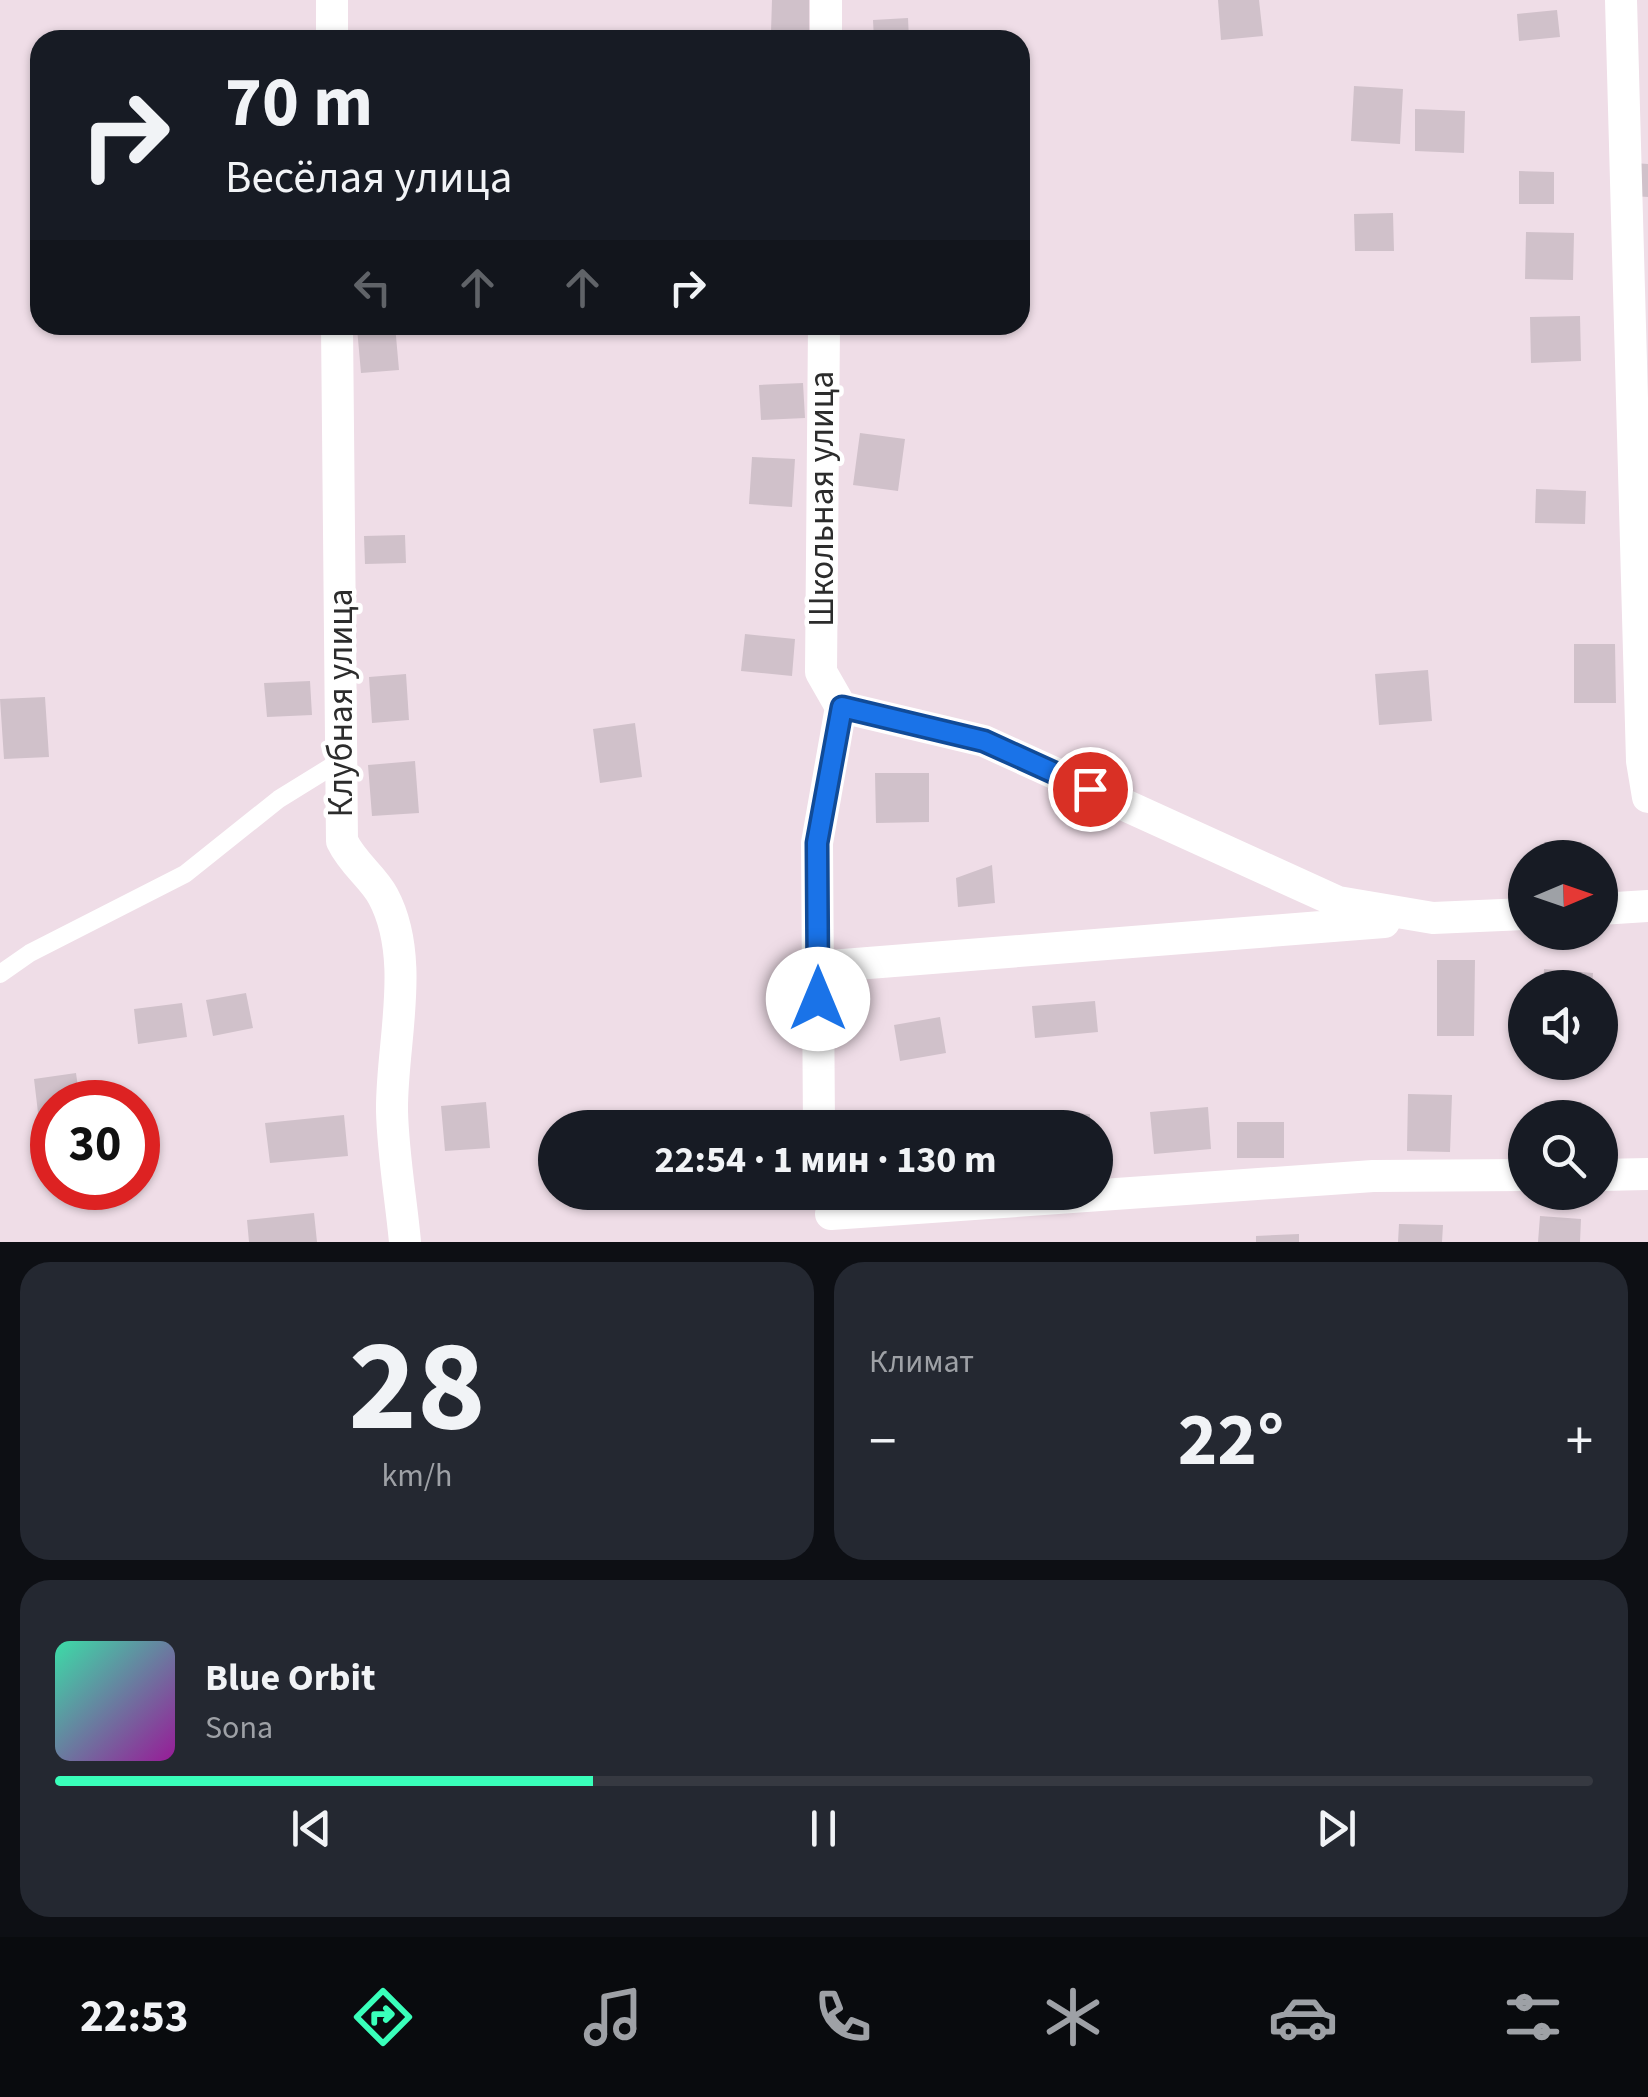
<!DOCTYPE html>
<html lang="ru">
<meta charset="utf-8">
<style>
body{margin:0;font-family:"Source Sans 3",sans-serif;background:#242831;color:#f1f3f6;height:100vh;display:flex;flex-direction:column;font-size:38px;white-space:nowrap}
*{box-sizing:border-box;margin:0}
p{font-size:32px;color:#9ea1a6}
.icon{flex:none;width:55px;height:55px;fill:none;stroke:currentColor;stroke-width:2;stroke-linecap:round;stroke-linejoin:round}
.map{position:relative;height:1242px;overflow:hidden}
.panel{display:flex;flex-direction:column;gap:20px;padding:20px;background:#0d0f14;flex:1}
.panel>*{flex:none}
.hud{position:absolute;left:30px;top:30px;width:1000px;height:305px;border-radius:30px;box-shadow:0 2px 8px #0004;background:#171b24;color:#f1f3f6;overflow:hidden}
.needle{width:65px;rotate:88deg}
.controls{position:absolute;left:1508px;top:840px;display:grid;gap:20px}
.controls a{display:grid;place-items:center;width:110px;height:110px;border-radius:50%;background:#171b24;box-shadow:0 2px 8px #0004;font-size:50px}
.speed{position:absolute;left:30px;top:1080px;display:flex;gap:20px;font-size:50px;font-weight:700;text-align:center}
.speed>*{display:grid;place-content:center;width:130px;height:130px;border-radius:50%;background:#171b24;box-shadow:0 2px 8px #0004;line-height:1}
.speed .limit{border:15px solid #d22;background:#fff;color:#111}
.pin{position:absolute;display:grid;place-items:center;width:85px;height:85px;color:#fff;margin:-42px;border:5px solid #fff;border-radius:50%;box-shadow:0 2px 10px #0007}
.me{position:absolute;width:110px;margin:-55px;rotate:0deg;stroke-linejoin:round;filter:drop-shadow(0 0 8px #0008)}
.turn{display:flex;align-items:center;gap:35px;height:210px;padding:0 30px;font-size:45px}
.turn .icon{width:130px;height:130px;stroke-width:2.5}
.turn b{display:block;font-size:70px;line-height:85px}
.lanes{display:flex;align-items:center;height:95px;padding:0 30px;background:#0003;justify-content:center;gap:50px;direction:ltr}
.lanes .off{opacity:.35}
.big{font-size:75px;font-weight:700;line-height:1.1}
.panel .tile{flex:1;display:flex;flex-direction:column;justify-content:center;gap:15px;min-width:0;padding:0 35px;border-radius:30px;background:#242831}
.panel .dial{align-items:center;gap:0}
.dial b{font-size:130px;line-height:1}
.song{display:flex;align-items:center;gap:30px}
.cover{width:120px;height:120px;border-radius:15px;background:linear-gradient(135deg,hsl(160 70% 55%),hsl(300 70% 35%))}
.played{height:10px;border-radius:5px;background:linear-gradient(90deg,#39ffba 35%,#363941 35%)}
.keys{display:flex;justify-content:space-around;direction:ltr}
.heat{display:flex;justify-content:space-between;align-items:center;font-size:55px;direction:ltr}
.panel .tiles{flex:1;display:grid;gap:20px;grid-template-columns:1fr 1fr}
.tile:last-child{grid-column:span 2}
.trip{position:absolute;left:538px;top:1110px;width:575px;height:100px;border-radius:50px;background:#171b24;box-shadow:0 2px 8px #0004;font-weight:700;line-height:100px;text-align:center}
.tab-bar{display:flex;height:160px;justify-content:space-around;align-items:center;background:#090b0e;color:#9ea1a6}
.tab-bar .icon{width:70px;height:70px}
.tab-bar .selected{color:#39ffba}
.tab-bar b{font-size:45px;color:#f1f3f6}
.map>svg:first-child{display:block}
</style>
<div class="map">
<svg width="1648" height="1242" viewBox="0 0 1648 1242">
<rect width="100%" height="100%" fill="#efdde7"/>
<!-- building -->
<path fill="#d0c1ca" d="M772 0H809V33L771 32Z
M1218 0H1259L1263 36 1221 40Z
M1557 10 1560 37 1519 41 1517 14Z
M908 18 909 40H874L873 20Z
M1354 86 1403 89 1400 144 1351 141Z
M1415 109 1465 111 1464 153 1415 151Z
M1634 163 1648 164V197L1633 196Z
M1519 171 1554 172V204H1519Z
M1393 213 1394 251H1355L1354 214Z
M1526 232 1574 233 1573 280 1525 279Z
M1580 316 1581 361 1531 363 1530 317Z
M395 325 399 370 361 373 357 328Z
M803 383 805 418 761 420 759 385Z
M860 433 905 439 898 491 853 485Z
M752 457 795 459 792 507 749 504Z
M1536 489 1586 491 1585 524 1535 523Z
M405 535 406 563 365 564 364 536Z
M745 634 795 639 792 676 741 671Z
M1574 644H1615L1616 703H1574Z
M1428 670 1432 721 1379 725 1375 674Z
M406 674 409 720 372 723 369 677Z
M310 681 312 715 267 717 264 683Z
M45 697 49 757 4 759 0 699Z
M635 723 642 777 600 783 593 729Z
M415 761 419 813 372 816 368 765Z
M875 773H929V822L876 823Z
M992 865 995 903 958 907 956 878Z
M1437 960H1475L1474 1036H1437Z
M1544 969 1593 973 1592 988H1543Z
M246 993 253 1028 213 1036 206 1000Z
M1095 1001 1098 1032 1035 1038 1032 1006Z
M182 1003 187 1037 138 1044 134 1009Z
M940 1017 946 1053 900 1061 894 1025Z
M76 1073 80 1102H52V1120L39 1121 34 1079Z
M1408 1094 1452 1095 1450 1152 1407 1151Z
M486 1102 490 1148 445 1151 441 1106Z
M1208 1107 1211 1149 1154 1154 1150 1112Z
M1579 1108 1580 1118H1540L1539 1111Z
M1027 1112 1090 1114V1128H1026Z
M344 1115 348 1156 270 1163 265 1123Z
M873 1115 922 1118V1128H872Z
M1237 1122H1284V1158H1237Z
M314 1213 317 1242H249L247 1220Z
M1540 1216 1581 1219 1580 1242H1538Z
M1399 1224 1443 1225 1442 1242H1398Z
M1299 1234V1242H1256V1236Z"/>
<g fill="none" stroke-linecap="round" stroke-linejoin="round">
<!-- lane -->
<path stroke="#fff" stroke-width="18" d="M0 974 30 953 185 874 279 799 342 760"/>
<!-- street -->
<path stroke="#fff" stroke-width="32" d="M332 0V40
M1621 0 1642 761 1648 797
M826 40V0
M337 325 342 841C353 864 373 877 383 896 417 959 391 1045 392 1111 393 1154 401 1199 405 1242
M824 325 821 672 841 707 984 741 1338 902 1433 918 1525 914
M1600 909 1648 906
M818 967 1384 922
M819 1128 817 843 841 707
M1600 1175 1648 1174
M831 1214 1373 1176 1525 1175"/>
</g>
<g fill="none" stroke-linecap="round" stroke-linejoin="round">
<!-- route casing -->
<g stroke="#114b97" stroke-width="25">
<path id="route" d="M818 999 817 843 842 707 984 741 1090 789"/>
</g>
<!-- route -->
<use href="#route" stroke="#1a73e8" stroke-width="18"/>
</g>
<g text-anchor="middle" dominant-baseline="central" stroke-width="9" stroke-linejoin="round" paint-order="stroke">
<!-- street labels -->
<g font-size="35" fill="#2c2c2c" stroke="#fff">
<text transform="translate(822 499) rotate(-90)">Школьная улица</text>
<text transform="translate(341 703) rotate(-90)">Клубная улица</text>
</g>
</g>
</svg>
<div class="controls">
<a><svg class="needle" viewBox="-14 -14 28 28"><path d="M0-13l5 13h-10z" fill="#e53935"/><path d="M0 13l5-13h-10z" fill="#9ea1a6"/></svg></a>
<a><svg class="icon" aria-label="sound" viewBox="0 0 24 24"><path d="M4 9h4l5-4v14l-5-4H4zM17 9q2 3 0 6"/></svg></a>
<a><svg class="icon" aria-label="search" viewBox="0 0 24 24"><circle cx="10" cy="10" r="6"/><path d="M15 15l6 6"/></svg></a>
</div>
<div class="speed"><div class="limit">30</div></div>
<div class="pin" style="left:1090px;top:789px;background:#d93025"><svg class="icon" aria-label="arrive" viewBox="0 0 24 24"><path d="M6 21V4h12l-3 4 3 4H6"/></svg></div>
<svg class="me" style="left:818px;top:999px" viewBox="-20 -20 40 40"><circle r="19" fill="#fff"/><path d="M0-13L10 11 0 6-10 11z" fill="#1a73e8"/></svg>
<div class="trip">22:54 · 1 мин · 130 m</div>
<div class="hud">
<div class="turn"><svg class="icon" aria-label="right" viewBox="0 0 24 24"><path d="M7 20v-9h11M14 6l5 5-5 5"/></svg><div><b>70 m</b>Весёлая улица</div></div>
<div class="lanes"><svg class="icon off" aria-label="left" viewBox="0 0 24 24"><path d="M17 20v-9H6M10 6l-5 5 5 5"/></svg><svg class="icon off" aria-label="ahead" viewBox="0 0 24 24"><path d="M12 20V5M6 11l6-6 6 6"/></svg><svg class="icon off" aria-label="ahead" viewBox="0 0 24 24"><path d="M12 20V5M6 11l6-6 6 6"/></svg><svg class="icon" aria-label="right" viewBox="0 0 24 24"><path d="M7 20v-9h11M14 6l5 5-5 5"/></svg></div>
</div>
</div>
<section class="panel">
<div class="tiles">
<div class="tile dial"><b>28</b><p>km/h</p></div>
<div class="tile"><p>Климат</p>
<div class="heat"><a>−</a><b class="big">22°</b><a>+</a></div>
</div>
<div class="tile">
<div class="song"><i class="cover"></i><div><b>Blue Orbit</b><p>Sona</p></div></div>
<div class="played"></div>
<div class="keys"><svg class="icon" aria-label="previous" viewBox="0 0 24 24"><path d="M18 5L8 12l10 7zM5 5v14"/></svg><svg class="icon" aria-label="pause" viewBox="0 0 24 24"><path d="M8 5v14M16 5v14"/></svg><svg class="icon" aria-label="next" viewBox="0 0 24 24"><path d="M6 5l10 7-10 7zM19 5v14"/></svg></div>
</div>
</div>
</section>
<nav class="tab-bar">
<b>22:53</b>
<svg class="icon selected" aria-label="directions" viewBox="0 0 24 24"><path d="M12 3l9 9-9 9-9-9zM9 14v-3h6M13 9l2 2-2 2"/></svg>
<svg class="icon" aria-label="music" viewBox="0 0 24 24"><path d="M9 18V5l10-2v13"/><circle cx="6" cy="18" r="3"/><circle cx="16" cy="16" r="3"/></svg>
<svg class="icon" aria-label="phone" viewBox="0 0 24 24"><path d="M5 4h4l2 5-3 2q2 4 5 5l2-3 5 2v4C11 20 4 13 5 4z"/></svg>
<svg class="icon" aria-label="climate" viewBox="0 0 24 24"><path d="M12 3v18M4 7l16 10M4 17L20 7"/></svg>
<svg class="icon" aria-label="car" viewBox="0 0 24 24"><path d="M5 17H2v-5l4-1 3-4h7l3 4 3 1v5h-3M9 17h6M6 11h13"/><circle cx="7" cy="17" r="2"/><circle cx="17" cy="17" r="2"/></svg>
<svg class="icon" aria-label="filters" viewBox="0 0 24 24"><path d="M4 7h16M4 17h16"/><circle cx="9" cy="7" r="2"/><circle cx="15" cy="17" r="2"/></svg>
</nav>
